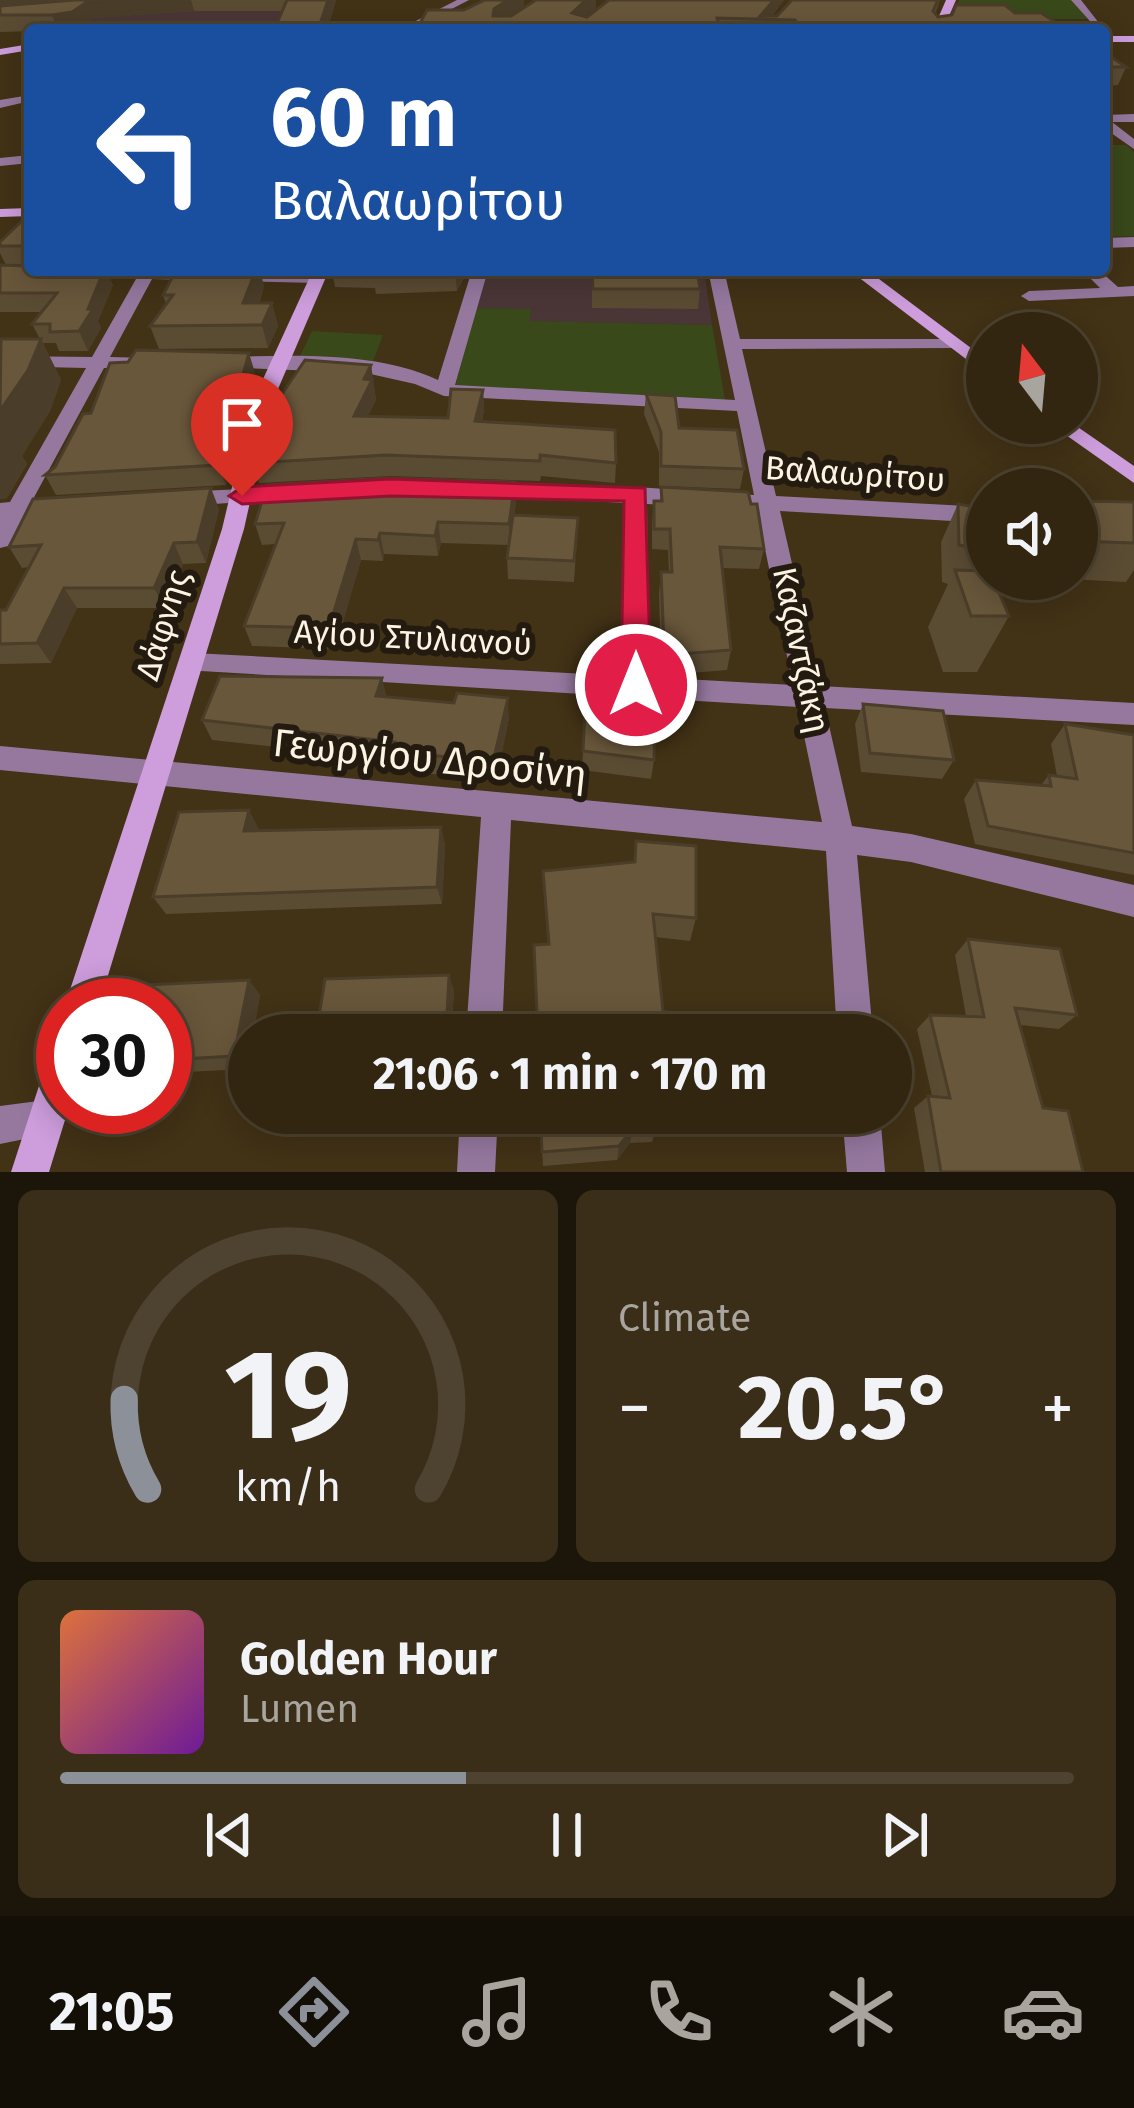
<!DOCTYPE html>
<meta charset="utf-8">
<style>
body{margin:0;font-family:"Fira Sans",sans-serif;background:#3a2e19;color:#f1f3f6;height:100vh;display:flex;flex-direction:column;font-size:45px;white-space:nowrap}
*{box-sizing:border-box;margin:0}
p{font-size:39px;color:#a8a59f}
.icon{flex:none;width:66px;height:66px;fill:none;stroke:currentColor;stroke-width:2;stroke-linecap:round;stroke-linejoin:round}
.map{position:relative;height:1172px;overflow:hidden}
.drawer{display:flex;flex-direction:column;gap:18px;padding:18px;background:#1c1509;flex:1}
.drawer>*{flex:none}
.hud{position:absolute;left:24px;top:24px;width:1086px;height:252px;border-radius:12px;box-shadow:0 6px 30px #0003,0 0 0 3px #4d4330;background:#1a4fa0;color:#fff;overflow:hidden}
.needle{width:78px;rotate:344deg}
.controls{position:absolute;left:966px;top:312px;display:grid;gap:24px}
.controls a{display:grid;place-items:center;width:132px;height:132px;border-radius:50%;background:#322610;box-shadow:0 6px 30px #0003,0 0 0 3px #4d4330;font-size:60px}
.speed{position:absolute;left:36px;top:978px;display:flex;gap:24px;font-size:60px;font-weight:700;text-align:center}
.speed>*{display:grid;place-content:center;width:156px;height:156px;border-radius:50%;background:#322610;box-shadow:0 6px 30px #0003,0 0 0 3px #4d4330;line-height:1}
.speed .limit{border:18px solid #d22;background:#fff;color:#111}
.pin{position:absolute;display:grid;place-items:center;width:102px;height:102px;color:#fff;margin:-123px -51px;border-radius:50% 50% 50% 0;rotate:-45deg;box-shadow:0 0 12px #0007}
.pin .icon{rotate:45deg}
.me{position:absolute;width:132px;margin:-66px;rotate:0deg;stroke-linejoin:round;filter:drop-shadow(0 0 9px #0008)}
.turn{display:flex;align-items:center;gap:42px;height:252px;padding:0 48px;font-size:54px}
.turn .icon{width:156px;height:156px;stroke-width:2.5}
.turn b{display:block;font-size:84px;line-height:102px}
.big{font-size:90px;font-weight:700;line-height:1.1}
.drawer .tile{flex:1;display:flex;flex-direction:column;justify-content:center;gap:18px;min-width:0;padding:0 42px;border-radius:18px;background:#3a2e19}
.drawer .dial{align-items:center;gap:0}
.dial svg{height:312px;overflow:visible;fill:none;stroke:#4d4330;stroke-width:7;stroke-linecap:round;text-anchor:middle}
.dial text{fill:#f1f3f6;stroke:none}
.song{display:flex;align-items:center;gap:36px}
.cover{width:144px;height:144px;border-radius:18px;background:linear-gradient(135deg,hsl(20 70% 55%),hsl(280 70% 35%))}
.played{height:12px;border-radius:6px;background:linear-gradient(90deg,#8c9099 40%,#4d4330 40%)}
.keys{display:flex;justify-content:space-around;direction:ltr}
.heat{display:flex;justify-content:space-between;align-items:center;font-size:66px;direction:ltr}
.drawer .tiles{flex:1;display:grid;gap:18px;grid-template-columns:1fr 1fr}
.tile:last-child{grid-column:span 2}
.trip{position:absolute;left:228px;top:1014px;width:684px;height:120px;border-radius:60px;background:#322610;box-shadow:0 6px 30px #0003,0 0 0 3px #4d4330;font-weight:700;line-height:120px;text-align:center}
.dock{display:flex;height:192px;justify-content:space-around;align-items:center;background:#140f06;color:#a8a59f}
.dock .icon{width:84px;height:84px}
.dock .on{color:#8c9099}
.dock b{font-size:54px;color:#f1f3f6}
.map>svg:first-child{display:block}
</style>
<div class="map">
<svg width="1134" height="1172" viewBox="0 0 1134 1172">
<rect width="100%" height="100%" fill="#423216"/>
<!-- education -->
<path fill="#4b3637" d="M294 5 285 30H42L53 16Z
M485 270H704L712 325 529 321 531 310 476 308Z"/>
<!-- green -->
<path fill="#39491a" d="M959 0H1072L1088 19H952Z
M1126 145 1134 152V236L1104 237V145Z
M476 308 531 309 530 321 712 325 725 400 455 387Z
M312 331 383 335 370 369 297 362Z"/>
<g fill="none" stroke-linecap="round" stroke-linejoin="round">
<!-- street -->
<path fill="#96789f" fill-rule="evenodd" d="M457 0H469L411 30H398Z
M1071 0H1081L1106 32 1098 30Z
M30 95V101L0 108V100Z
M1134 114V122H1112L1134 139V149L1104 128V115Z
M30 155V163L0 166V158Z
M1134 237V247L1104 248V238Z
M74 270 317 273 325 278 317 283 152 279 110 357 148 358 157 363 148 368H104L32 501 58 500 69 507 58 514 24 516 8 546 0 548V503L10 502 86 368 0 366V356L92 357 136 279 80 278 74 276Z
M472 270H488L455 385 735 400 708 270H724L740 339H957V347L951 348 742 349 776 496 987 507V523L780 511 820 686 1134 703V725L825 708 852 826 911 834 1134 885V917L911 862 857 855 873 1035H837L826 851 511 820 502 1035H466L481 817 0 770V746L822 822 798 707 184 670 180 663 184 656 193 653 623 676 625 503 482 495 471 488 474 483 636 487 754 495 737 411 444 396 415 384 366 373 218 367 209 362 218 357C289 356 372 350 438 380ZM647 504 757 510 793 685 649 677Z
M1082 270H1099L1118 287 1134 286V296L1029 301 1021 296 1029 291 1100 288Z
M297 486 305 488 308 493 305 498 182 506 171 499 182 492Z
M46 1100 59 1106 65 1119 59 1132 0 1144V1106Z
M460 1113H498L495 1172H457Z
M842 1113H880L885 1172H847Z"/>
<!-- secondary -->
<path fill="#cd9ddc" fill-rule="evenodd" d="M946 0H956L943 30H933Z
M1104 36H1134V42H1104Z
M30 44V50L0 55V49Z
M30 208V216L0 217V209Z
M313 270H329L272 403 244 529 99 1005H65L222 529 252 403Z
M849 270H867L987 360V375Z
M1049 423H1072L1134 466V483Z
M63 1047V1107H69L49 1172H11L50 1052Z"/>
</g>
<!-- wall -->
<path fill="#5a4b33" d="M0 0H336L328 27 399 28 418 27 464 10 485 0H524V6L509 16 596 7 586 17 784 0 772 16H777L792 0H940L935 14 938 17 1015 13 1068 30H279L278 21 282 11H194L92 18 78 29 71 30 0 32Z
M1104 52 1126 67 1118 85 1104 86Z
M30 213V265H6L0 253V242Z
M0 265 113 285 98 321 101 328 88 351H59L56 343H43L61 380 50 411 22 456 27 464 7 498 0 499V340L40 339 32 324 41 312H0Z
M175 270H260L264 287 259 303H272L278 326 268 348 159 349 150 326 166 304 163 295Z
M332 270H466V273L457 291 376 294 375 288 335 287Z
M592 270 700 289 698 309 592 308Z
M371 365 376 400 368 416 448 418 483 390 484 410 482 421 616 463 615 483 541 476 540 481 390 476 259 483 252 463Z
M255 373 226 485 56 495 45 475 55 467 91 413Z
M646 394 679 428 744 469 740 489 659 486V452L644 414Z
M661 487 764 549 759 569 722 568 731 650 727 670 677 674 661 665 659 593 661 572H669L668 550 652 549V522L654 501H660Z
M1077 501 1134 502V570L1126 582 1067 579H1077Z
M516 502 514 515 577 538 574 582 508 579 507 558 509 545 441 543 438 556 384 554 383 561 361 560 335 649 252 646 244 626 276 544 262 545 255 524Z
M958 504 987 509V579H1060L1050 595 999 591 1009 616 977 672H943L928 627 948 584 942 582 941 542Z
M219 509 206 563 183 564 165 608H77L51 663 0 664V610H6L29 567 22 568 9 547Z
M586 694 629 709 654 760 651 779 582 770Z
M387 697 509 718 496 781 397 770 394 760 212 740 202 720Z
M863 704 954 760 942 779 861 772 855 724Z
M1065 724 1134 735V875L975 844 964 799 976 780 1041 785 1049 775 1057 776 1051 744Z
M441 827 445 845 442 904 166 914 153 897 259 829 258 831Z
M636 841 696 918 690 941 655 937 538 1035 548 944 543 871 634 862Z
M968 939 1077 1015 1059 1029 1020 1025 1043 1108 1083 1172H925L914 1108 928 1096H932L917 1029 930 1015 966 1016 955 955Z
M249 980 260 995 253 1035H249V1054L246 1069 165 1073V1005Z
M454 990 451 1035H331L332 1030H328L319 1016Z
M540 1113 657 1127 652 1142 630 1143 617 1160 543 1166Z
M780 1113H823L816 1121Z"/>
<!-- shaded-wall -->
<path fill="#4a3d29" d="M0 0H191L194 11 92 18 78 29 58 30 52 15 0 9Z
M328 0H336L327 30 319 27Z
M508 0H524V6L494 26V9Z
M586 0H596V7L572 30V13Z
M774 0H784L769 20 760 16Z
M104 270H107L113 285 98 321 101 328 88 351 79 331Z
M256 270H260L264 287 250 326 243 303Z
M455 270H466L457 291Z
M272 303 278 326 268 348 262 325Z
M41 339 61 380 50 411 22 456 27 464 7 498 0 499V411Z
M249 353 255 373 226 485 218 465Z
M371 365 376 400 358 437 354 416 364 379Z
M483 390 484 410 477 441 475 421Z
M515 482 516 502 510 545 509 524Z
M211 488 219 509 206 563 197 542Z
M438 522 441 543 438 556 435 536Z
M380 533 384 554 383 561 378 540Z
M356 539 361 560 335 649 329 628Z
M174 543 183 564 165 608 154 588Z
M64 588 77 608 51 663 37 643Z
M382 678 387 698 376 696Z
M508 698 509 718 496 781 493 762Z
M249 810 259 829 254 849 244 831Z
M441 827 445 845 442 904 437 887Z
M449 975 454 990 451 1035H446Z
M249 980 260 995 253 1035H249V1054L246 1069 234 1056Z
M633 1128 630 1143 617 1160 619 1146Z"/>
<!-- building -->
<path fill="#69573b" stroke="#4a3d29" stroke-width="3" d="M75 0H110L87 2 72 12 52 15H0V6Z
M287 0H328L319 27H418L427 10H464L485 0H508L494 9 493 16H511L536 0H586L572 13 587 17 609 0H774L760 16H777L792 0H938L933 11 938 17 952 15 956 5H1005L1015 13H1041L1068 30H802L795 20 717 18 720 30H293L278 21Z
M1104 52 1126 67H1104Z
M30 213V246H0V242Z
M0 265 30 266V270H104L88 309H93L79 331 50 332V324H32L57 293H0Z
M176 270H256L243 303H272L262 325 150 326 173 295H163Z
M592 270H697L700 289H593Z
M1 339H41L28 370 0 411Z
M136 350 249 353 218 465 45 475 55 467 83 414 91 413 110 363 128 362Z
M305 360 371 365 364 379 372 380 354 416 448 418 451 389 483 390 475 421 615 430 616 463 540 455V461L386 455 252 463 261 425Z
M646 394 675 396 679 428 737 430 744 469 661 466V432Z
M386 478 515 482 509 524 438 522 435 536 380 533 378 540 356 539 329 628 244 626 284 523 255 524 267 485Z
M661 487 748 492 751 504H757L764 549 720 547 731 650 680 654 664 645 661 572H672L670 529H654V501H662Z
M211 488 197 542 174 543 154 588H64L37 643 0 644V610H6L41 545 9 547 33 499Z
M1077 501 1134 502V543L1077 541V514L1082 515Z
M958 504 987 509V550L959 545Z
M513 515 578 518 574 561 507 558Z
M955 570 987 571V579H993L1009 616H971Z
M220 676 382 678 376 696 454 703 457 693 508 698 493 762 392 751 395 742 202 720Z
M586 694 630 696 629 709 655 711 654 760 583 751Z
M863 704 943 711 954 760 870 753Z
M1065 724 1134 735V853L988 826 976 780 1051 786 1049 775 1077 779Z
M249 810 244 831 441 827 437 887 153 897 179 812Z
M636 841 696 846V918L653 914 663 1011 773 1035H538L534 945 549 944 543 871 635 862Z
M968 939 1060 949 1077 1015 1015 1008 1043 1108 1068 1111 1083 1172H941L928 1096 950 1098 930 1015 984 1017Z
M449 975 446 1035H331L334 1015 319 1016 325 979Z
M249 980 234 1056 165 1060V1005H141L146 985Z
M540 1113H656L657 1127 633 1128 619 1146 542 1152Z"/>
<!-- route -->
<path fill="#e11d48" stroke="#92132f" stroke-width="3" d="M391 479 645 488 651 685 646 694 636 697 621 685 624 501 391 496 242 504 229 496 242 487Z"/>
<g text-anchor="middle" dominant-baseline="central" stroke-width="12" stroke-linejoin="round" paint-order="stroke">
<!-- street labels -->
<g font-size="33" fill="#fdf3e3" stroke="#231b0f">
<text transform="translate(855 474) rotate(4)">Βαλαωρίτου</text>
<text transform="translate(163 625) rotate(-73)">Δάφνης</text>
<text transform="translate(413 638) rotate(3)">Αγίου Στυλιανού</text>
<text transform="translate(801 650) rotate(78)">Καζαντζάκη</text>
</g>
<!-- near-street labels -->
<g font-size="39" fill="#fdf3e3" stroke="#231b0f">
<text transform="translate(430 759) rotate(6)">Γεωργίου Δροσίνη</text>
</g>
</g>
</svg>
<div class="controls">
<a><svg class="needle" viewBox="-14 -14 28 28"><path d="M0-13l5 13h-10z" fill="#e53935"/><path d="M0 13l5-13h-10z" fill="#a8a59f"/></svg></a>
<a><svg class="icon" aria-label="sound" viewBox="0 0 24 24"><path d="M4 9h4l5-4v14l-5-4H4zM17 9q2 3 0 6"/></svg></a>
</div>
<div class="speed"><div class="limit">30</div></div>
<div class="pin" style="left:242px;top:496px;background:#d93025"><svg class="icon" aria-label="arrive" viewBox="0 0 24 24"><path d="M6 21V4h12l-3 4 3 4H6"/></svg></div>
<svg class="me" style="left:636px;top:685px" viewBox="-20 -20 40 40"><circle r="17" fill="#e11d48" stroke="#fff" stroke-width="3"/><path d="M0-11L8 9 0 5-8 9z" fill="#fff"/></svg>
<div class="trip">21:06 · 1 min · 170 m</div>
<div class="hud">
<div class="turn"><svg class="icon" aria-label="left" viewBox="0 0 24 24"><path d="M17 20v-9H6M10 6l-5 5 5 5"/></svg><div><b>60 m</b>Βαλαωρίτου</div></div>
</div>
</div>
<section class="drawer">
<div class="tiles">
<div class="tile dial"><svg viewBox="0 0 100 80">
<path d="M14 69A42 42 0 1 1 86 69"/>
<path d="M14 69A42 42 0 0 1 8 46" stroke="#8c9099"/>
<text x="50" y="56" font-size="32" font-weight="700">19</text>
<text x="50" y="72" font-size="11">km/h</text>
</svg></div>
<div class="tile"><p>Climate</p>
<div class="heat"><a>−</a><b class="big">20.5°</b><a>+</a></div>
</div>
<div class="tile">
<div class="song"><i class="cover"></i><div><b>Golden Hour</b><p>Lumen</p></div></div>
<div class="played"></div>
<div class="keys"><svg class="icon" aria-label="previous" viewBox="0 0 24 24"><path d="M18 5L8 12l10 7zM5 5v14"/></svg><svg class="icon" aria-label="pause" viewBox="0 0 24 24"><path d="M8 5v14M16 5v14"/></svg><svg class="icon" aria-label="next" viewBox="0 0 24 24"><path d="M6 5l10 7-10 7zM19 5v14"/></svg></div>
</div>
</div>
</section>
<nav class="dock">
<b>21:05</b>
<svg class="icon on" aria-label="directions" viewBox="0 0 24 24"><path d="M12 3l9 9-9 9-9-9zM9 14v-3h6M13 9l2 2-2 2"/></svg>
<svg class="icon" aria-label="music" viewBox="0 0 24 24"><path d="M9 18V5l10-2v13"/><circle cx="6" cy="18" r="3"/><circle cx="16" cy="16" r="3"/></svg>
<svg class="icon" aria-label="phone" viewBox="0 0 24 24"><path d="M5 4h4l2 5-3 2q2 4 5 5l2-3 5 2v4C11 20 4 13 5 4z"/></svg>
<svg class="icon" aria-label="climate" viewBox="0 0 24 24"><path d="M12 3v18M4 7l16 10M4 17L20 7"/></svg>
<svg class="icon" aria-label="car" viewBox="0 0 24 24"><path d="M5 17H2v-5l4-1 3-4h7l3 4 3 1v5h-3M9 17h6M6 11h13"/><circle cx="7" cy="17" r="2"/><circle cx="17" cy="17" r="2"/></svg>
</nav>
